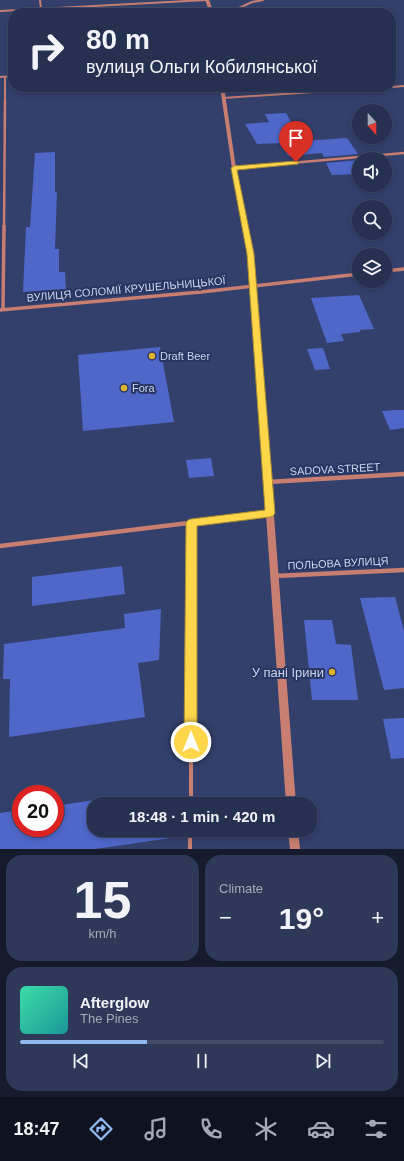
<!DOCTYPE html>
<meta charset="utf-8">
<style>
body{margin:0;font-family:Arial,sans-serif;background:#2e3858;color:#f1f3f6;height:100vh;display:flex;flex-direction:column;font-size:15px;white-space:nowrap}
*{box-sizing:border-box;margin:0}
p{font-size:13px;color:#a4a9b7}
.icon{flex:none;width:22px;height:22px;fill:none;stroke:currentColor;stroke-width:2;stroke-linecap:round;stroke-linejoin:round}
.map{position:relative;height:849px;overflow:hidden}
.details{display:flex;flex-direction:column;gap:6px;padding:6px;background:#151a2d;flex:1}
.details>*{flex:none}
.banner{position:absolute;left:8px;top:8px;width:388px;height:84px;border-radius:16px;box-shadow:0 2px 6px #0003,0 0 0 1px #424b68;background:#263051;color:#f1f3f6;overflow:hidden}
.needle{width:26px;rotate:159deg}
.buttons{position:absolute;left:352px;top:104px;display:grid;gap:8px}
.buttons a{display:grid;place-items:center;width:40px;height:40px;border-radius:50%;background:#263051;box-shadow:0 2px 6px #0003,0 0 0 1px #424b68;font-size:20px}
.speed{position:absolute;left:12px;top:785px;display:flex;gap:8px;font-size:20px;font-weight:700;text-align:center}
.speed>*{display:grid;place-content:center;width:52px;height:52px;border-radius:50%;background:#263051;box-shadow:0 2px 6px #0003,0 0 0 1px #424b68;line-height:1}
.speed .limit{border:6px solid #d22;background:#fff;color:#111}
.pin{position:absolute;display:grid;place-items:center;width:34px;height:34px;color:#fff;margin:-41px -17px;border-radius:50% 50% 50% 0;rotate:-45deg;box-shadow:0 0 4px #0007}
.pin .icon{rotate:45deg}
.me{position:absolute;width:44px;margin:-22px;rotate:0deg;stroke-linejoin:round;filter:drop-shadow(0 0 3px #0008)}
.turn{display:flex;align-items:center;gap:14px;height:84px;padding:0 12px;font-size:18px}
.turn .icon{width:52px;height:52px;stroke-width:2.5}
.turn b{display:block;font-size:28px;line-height:34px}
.big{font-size:30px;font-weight:600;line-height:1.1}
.details .card{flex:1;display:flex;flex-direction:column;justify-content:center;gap:6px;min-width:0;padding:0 14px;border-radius:16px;background:#2e3858}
.details .dial{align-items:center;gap:0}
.dial b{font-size:52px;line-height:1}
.song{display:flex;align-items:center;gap:12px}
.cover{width:48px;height:48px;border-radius:6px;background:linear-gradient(135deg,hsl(160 70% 55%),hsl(180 70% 35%))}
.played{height:4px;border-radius:2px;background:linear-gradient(90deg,#90b9f0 35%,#424b68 35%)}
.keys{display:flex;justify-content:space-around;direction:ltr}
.heat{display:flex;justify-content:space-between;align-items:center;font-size:22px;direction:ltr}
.details .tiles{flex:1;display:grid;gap:6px;grid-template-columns:1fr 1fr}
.card:last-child{grid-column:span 2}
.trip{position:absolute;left:87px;top:797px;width:230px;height:40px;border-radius:16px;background:#263051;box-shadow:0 2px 6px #0003,0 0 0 1px #424b68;font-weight:600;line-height:40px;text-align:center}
.tabs{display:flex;height:64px;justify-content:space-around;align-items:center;background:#0f1320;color:#a4a9b7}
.tabs .icon{width:28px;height:28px}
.tabs .on{color:#90b9f0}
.tabs b{font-size:18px;color:#f1f3f6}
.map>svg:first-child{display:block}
</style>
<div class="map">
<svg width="404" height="849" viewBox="0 0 404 849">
<rect width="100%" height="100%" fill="#33406c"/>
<!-- building -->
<path fill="#4f67c8" d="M286 113 302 141 347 138 358 154 324 157 322 153 288 156 282 143 257 144 245 124 269 122 265 114Z
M55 152V192H57L55 249H59V272H65L66 289 23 292 26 227H30L35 153Z
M359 160V174L332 175 326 163Z
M359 295 374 329 360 330V332L341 334 344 341 327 343 311 298Z
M160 347 174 422 83 431 78 355Z
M323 348 330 369 315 370 307 349Z
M396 410H404V428L390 430 382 411Z
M211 458 214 476 189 478 186 460Z
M122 566 125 594 32 606V577Z
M395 597 404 631V688L384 690 360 598Z
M161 609 159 660 138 663 145 717 9 737 10 679H3L4 644 125 628 124 614Z
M304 620H332L336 644 351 645 358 700H312Z
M404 718V758L391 759 383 719Z
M94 800V830H170L171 838 95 849H0V813L21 810V828H55V806Z"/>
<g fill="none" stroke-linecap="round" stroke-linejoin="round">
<!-- service-far1 -->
<path stroke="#c87e71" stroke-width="3" d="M191 523V592"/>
<!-- service -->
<path stroke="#c87e71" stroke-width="4" d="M191 591V804
M190 830V849"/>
<!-- minor-far3 -->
<path stroke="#c87e71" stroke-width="2" d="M40 0 41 9
M0 11 206 0
M212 11 237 9 252 2 263 0
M0 77 13 76
M391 87 404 86
M223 98 389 87
M5 101V77"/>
<!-- minor-far2 -->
<path stroke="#c87e71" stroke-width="2.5" d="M234 168 404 153
M4 227 5 100"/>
<!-- minor-far1 -->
<path stroke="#c87e71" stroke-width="3.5" d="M385 271 404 269
M3 309 4 226
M0 310 201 292 359 274"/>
<!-- minor -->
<path stroke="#c87e71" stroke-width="4.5" d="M268 482 404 474
M0 546 270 513
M275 576 404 570"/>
<!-- tertiary -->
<path fill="#c87e71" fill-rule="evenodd" d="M205 0H209L214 13H210Z
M220 87H224L236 168 254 254 296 804H286L248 254 232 168Z
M288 830H298L300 849H290Z"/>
</g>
<!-- route -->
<path fill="#ffd54a" stroke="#a68a30" d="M296 161 299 162 298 164 237 170 254 254 275 513 273 516 270 517 197 526V742L195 746 191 748 186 746 184 742 186 523 188 520 191 519 265 510 247 254 231 168 234 166Z"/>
<!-- markers -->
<g fill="#dbb333" stroke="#293561" stroke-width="1.5">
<circle cx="152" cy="356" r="4"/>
<circle cx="124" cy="388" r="4"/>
<circle cx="332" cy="672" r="4"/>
</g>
<g text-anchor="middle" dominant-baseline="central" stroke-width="4" stroke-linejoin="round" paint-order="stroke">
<!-- street labels -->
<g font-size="11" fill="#cad4ef" stroke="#293561">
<text transform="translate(126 289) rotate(-5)">ВУЛИЦЯ СОЛОМІЇ КРУШЕЛЬНИЦЬКОЇ</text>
<text transform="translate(335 469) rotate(-3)">SADOVA STREET</text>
<text transform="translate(338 563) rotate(-3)">ПОЛЬОВА ВУЛИЦЯ</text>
</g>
<!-- poi labels -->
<g font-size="11" fill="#cad4ef" stroke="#293561" text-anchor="start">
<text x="160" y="356">Draft Beer</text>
<text x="132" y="388">Fora</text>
</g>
<!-- near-poi labels -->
<g font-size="13" fill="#cad4ef" stroke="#293561" text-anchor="end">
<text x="324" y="672">У пані Ірини</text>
</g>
</g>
</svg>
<div class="buttons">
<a><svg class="needle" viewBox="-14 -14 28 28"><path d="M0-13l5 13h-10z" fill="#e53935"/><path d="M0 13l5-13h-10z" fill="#a4a9b7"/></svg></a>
<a><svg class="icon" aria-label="sound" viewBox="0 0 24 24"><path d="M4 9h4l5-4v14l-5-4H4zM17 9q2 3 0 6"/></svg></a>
<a><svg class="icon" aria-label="search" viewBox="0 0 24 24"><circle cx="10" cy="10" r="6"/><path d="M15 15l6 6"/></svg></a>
<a><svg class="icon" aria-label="layers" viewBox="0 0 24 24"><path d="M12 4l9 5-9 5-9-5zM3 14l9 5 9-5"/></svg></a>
</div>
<div class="speed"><div class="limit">20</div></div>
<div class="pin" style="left:296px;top:162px;background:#d93025"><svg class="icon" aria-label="arrive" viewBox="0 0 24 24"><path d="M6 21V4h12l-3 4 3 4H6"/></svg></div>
<svg class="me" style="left:191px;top:742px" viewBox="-20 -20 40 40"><circle r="17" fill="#ffd54a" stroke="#fff" stroke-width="3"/><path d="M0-11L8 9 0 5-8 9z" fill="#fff"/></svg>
<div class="trip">18:48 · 1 min · 420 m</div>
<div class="banner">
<div class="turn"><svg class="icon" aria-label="right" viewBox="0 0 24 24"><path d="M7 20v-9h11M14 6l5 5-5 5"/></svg><div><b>80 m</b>вулиця Ольги Кобилянської</div></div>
</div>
</div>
<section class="details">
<div class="tiles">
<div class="card dial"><b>15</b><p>km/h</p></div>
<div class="card"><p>Climate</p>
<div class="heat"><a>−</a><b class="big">19°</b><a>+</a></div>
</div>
<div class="card">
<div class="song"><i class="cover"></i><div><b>Afterglow</b><p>The Pines</p></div></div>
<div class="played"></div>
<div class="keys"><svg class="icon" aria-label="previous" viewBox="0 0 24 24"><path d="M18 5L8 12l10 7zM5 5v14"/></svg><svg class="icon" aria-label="pause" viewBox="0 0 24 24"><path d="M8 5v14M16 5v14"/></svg><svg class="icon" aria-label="next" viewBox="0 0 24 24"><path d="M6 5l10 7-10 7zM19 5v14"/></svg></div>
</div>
</div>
</section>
<nav class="tabs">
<b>18:47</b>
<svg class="icon on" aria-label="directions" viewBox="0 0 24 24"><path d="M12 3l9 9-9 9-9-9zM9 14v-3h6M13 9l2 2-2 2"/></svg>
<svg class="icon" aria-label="music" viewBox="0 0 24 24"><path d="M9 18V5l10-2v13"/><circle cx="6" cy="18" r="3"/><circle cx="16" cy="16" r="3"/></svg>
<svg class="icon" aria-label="phone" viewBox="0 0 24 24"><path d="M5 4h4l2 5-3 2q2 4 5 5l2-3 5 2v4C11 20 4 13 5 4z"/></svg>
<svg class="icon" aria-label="climate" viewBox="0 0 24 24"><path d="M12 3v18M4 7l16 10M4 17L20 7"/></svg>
<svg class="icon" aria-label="car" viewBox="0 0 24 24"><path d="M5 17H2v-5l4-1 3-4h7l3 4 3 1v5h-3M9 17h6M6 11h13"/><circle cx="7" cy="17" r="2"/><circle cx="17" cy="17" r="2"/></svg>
<svg class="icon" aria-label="filters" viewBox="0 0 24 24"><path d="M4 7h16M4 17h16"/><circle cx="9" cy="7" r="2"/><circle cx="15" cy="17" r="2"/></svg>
</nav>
